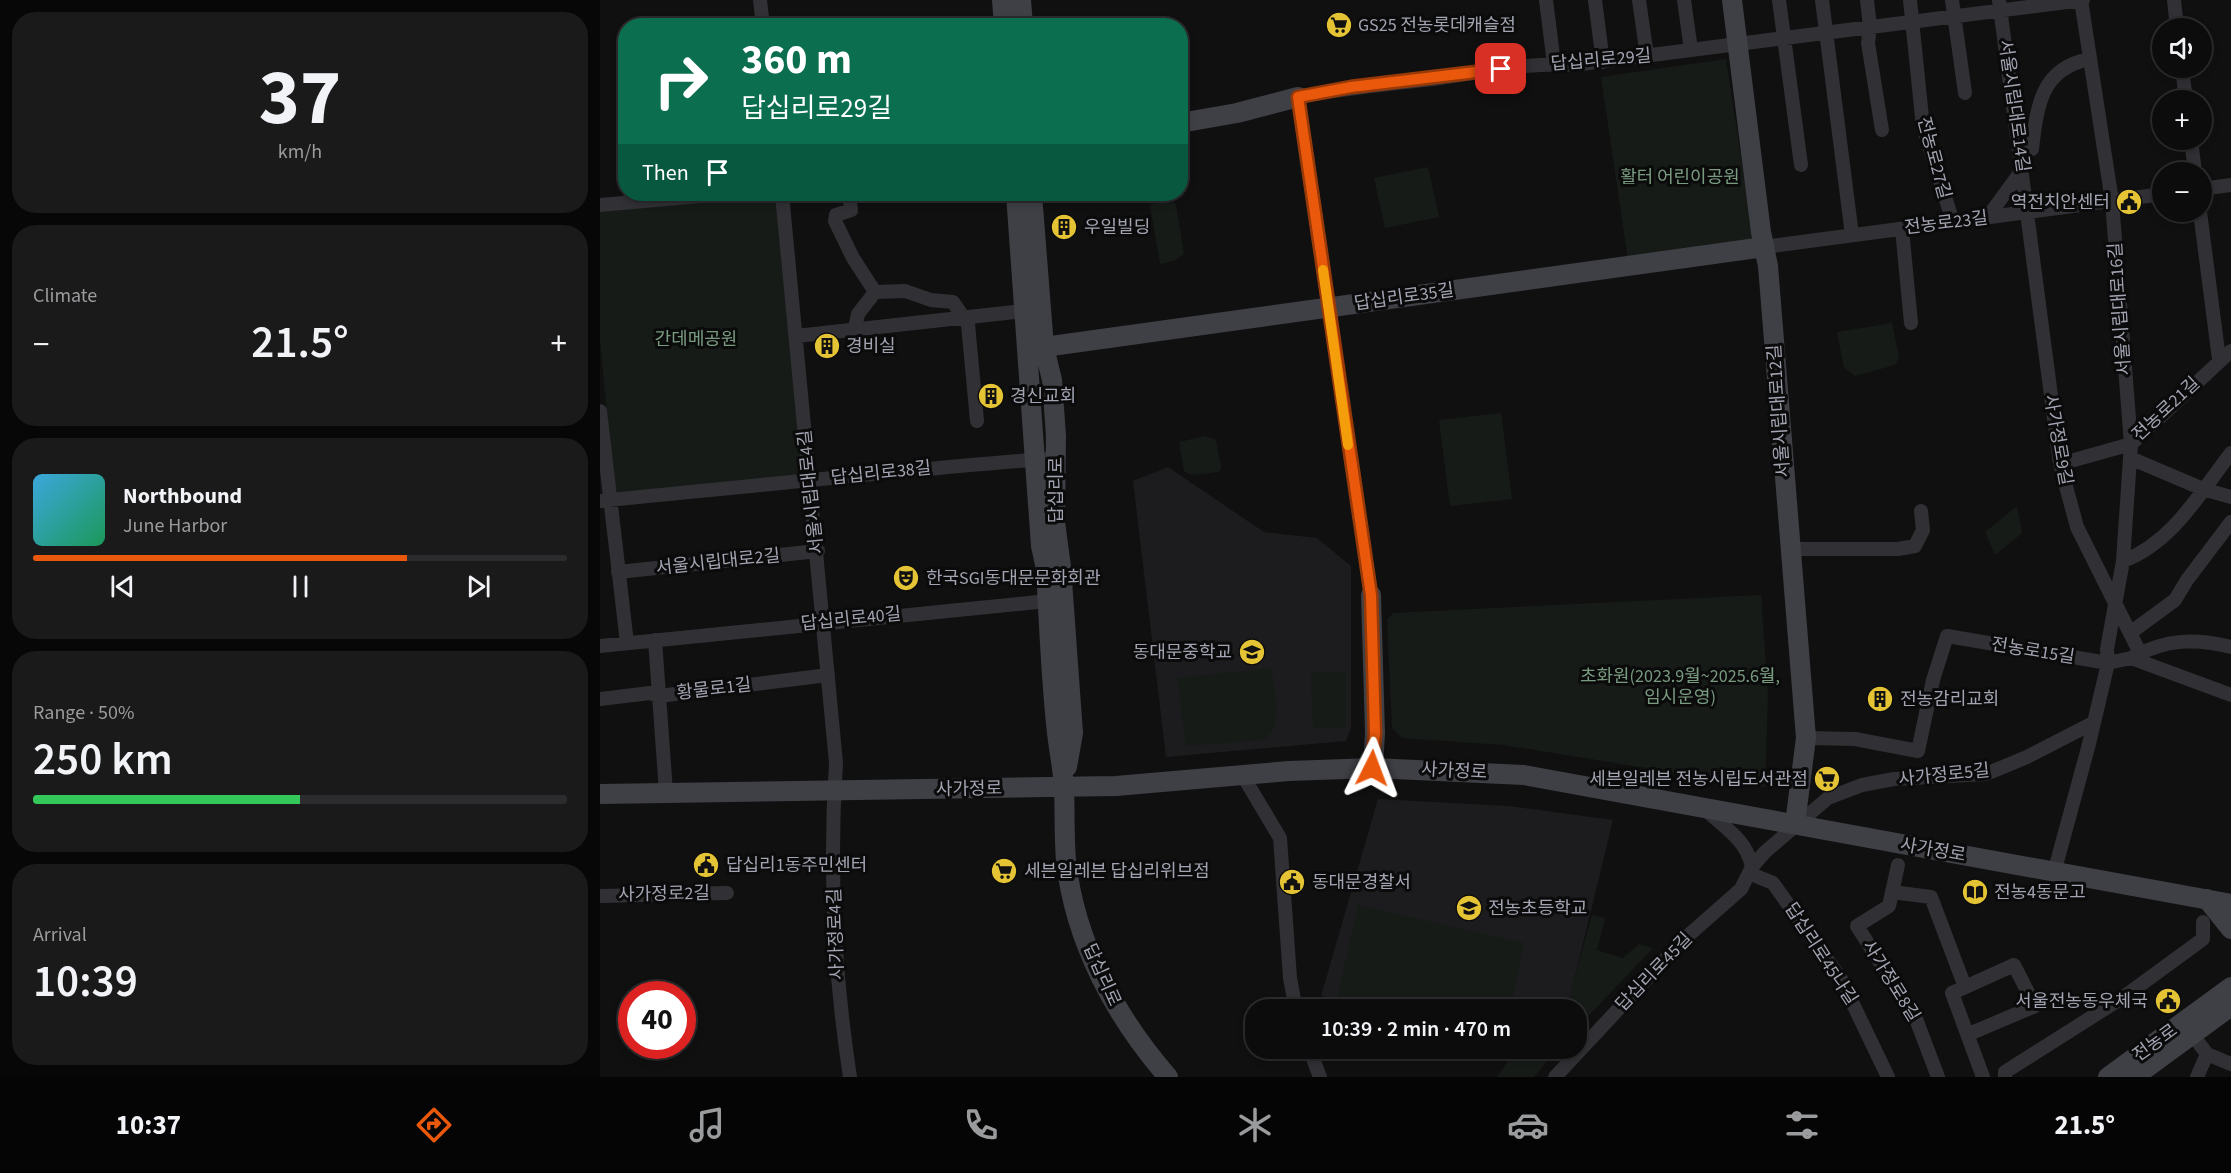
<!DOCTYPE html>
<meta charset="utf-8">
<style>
body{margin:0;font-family:"Source Sans 3","Noto Sans KR",sans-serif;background:#1a1a1b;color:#f1f3f6;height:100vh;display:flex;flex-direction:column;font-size:22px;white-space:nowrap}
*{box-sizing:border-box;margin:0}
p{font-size:20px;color:#9a9b9d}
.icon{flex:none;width:33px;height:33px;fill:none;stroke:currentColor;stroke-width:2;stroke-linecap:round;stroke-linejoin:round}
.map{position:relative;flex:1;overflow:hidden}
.details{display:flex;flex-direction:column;gap:12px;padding:12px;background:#070707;width:600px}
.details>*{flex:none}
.guide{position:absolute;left:18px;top:18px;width:570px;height:183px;border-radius:24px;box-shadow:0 3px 9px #0003,0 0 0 2px #2c2c2e;background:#0b6e4f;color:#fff;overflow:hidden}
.fabs{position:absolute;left:1552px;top:18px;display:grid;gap:12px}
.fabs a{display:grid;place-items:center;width:60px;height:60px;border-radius:50%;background:#0c0c0d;box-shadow:0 3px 9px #0003,0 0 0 2px #2c2c2e;font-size:30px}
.speed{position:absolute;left:18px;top:981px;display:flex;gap:12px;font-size:30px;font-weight:700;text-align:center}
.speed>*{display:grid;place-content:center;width:78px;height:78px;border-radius:50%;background:#0c0c0d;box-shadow:0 3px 9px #0003,0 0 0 2px #2c2c2e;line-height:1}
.speed .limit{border:9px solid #d22;background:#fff;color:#111}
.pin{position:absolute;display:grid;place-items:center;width:51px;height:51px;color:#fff;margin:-26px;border-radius:12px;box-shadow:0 3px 9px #0006}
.me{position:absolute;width:66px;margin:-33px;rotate:3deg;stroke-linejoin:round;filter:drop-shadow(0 0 4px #0008)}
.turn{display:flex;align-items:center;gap:21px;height:126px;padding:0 24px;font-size:27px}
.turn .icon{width:78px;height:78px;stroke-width:2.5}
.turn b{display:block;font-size:42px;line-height:51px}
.then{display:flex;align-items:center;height:57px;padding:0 24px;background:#0003;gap:12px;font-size:22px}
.big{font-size:45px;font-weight:600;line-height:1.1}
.details .tile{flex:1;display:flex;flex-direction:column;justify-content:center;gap:9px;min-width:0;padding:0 21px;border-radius:24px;background:#1a1a1b}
.details .dial{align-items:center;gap:0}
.dial b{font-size:78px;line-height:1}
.song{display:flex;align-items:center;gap:18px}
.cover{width:72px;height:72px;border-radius:9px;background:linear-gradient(135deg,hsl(200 70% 55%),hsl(150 70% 35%))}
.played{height:6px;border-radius:3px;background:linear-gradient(90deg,#ea580c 70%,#2c2c2e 70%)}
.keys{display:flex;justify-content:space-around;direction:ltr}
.heat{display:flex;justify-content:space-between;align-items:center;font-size:33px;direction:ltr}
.charge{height:9px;border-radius:4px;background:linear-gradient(90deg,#34c759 50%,#2c2c2e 0)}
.trip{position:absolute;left:645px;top:999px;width:342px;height:60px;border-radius:24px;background:#0c0c0d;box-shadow:0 3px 9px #0003,0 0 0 2px #2c2c2e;font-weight:600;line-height:60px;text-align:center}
.tabs{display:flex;height:96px;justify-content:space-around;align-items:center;background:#050505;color:#9a9b9d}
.tabs .icon{width:42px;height:42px}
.tabs .on{color:#ea580c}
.tabs b{font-size:27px;color:#f1f3f6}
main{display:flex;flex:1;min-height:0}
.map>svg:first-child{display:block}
</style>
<main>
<section class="details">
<div class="tile dial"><b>37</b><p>km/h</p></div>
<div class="tile"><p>Climate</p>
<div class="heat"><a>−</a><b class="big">21.5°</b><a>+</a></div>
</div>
<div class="tile">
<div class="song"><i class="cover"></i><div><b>Northbound</b><p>June Harbor</p></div></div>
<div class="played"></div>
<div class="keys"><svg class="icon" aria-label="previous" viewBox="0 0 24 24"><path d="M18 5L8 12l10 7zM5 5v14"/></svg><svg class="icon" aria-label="pause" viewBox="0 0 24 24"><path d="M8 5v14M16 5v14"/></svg><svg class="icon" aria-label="next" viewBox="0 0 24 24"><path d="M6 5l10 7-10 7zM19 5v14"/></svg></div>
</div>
<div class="tile"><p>Range · 50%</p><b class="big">250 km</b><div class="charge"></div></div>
<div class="tile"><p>Arrival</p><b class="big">10:39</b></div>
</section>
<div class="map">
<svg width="1631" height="1077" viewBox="0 0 1631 1077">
<rect width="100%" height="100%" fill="#101011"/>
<!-- built -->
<path fill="#1c1c1e" d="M568 467 664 532 717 538 751 566V728L746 741 566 757 533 481Z
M778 799 909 806 1013 820 967 1009H786L721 996Z"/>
<!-- green -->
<path fill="#161b18" d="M1126 59 1154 242 1028 260 1001 77Z
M828 167 839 217 785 228 774 178Z
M177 195 205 479 15 497 0 341V212Z
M566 198 576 204 584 254 576 260 560 264 550 205Z
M1292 323 1299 357 1295 365 1255 376 1244 368 1237 332Z
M901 413 912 499 850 506 839 420Z
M605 436 616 440 621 468 619 472 592 475 584 471 579 442Z
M1417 506 1422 533 1395 555 1385 532Z
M1161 595 1168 695 1165 787 903 745 802 738 792 728 787 620 793 613Z
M671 668C674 690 685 724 664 740L586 746 577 678Z
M746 672V727L713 728 711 673Z
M758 905 924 943 911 1009H789L737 999Z
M992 915 1005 918 997 950 1023 958 1039 944 1053 948 977 1028 976 1010 966 1009Z
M917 1048 957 1049 934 1077H897Z"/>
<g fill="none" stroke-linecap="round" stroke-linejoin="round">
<!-- street -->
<path stroke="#313135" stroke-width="14" d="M160 0 163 26
M946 0 954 64
M995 0 1003 62
M1039 0 1047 56
M1084 0 1091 50
M1179 0 1201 165
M1222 0 1252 235
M1267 0 1270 27 1268 43 1282 130
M1310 0 1323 127 1353 222
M1352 0 1365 93
M1399 0 1460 464 1477 527 1540 653
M1574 0 1577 28
M237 26 259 23
M1582 68 1586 100
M1591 140 1595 172
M1420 153 1432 149C1437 106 1441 68 1490 59
M1602 189 1631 185
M182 194 236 763C229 868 234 973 250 1077
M249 194 251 210 236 215 235 221 253 258 275 292
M0 205 122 194
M1600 212 1619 359
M1387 218 1422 170
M1302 229 1311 323
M1164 247 1563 194
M255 328 258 314 275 292 305 291 331 300 353 302 368 324 377 421
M196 336 424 311
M0 411 27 643
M1530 458 1603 489 1631 497
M1460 464 1531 444 1631 351
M0 501C152 486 303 470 455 458
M1191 549H1298L1315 546 1323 530 1321 511
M1523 561C1572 543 1600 493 1631 453
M18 572 218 551
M771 595 698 97C745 88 792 84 840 78 884 72 928 62 973 65L1483 0
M1530 633 1575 600 1587 580 1631 522
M55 640 66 792
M0 646 448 601
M1533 657C1566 639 1595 638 1631 647
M0 699 50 693 59 696 228 675
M1206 738 1255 739 1318 751 1333 680 1347 636 1508 663 1531 658 1631 695
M643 776 680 838 690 978 696 1010
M1104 808C1124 828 1146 838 1152 867
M1298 865 1289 906 1257 926 1316 1019 1338 1077
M1454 873 1489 744 1508 663 1507 649 1523 561 1531 444 1512 201 1481 0
M1156 876 1173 883 1241 979 1288 1077
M1292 892 1331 897 1365 987
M0 896 127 893
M1369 1034 1435 1006 1414 965 1352 993 1383 1077
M1592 1034 1607 1054 1597 1077
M709 1048 720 1077
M1607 1054 1631 1064
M955 1077 1082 941 1141 889 1152 867 1165 852 1228 798 1262 785 1294 779 1386 774 1427 757 1493 723
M1405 1077V1072L1525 996 1603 939V922"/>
<!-- secondary -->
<path stroke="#3f4045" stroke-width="20" d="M402 0 404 26
M421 0 423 26
M1132 0 1161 232 1168 266 1206 738 1195 824
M580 123 637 113 698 97
M416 194 441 546 446 569C449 624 451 679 457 733 459 751 463 769 464 788 465 812 464 836 466 861 475 942 515 1016 568 1077
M432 194 444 347 452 380 456 436 455 522 461 567 473 733 467 767
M444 347 1164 247
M771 595 775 733 773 768
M0 794 516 786 689 771 773 768 924 775 1631 904
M1607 899 1631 929
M1508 1077 1631 987
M1534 1077 1631 1006"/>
</g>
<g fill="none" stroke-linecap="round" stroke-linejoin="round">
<!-- route casing -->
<g stroke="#983908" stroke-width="15">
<path id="route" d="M772 768 775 733 771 595 698 97 751 87 901 69"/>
</g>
<!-- route -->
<use href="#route" stroke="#ea580c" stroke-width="10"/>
<!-- slow -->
<path stroke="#f59e0b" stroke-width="10" d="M723 270 748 445"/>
</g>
<!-- icons -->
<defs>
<g id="supermarket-disc" transform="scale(1.35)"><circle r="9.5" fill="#e4c334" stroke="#0b0b0c"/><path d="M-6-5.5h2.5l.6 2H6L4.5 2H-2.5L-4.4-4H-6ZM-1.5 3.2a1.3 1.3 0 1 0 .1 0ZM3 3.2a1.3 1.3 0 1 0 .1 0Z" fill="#111"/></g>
<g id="civic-disc" transform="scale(1.35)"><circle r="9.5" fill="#e4c334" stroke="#0b0b0c"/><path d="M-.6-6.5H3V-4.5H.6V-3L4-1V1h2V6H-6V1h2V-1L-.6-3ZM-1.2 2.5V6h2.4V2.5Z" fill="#111"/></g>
<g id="building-disc" transform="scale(1.35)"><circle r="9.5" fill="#e4c334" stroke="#0b0b0c"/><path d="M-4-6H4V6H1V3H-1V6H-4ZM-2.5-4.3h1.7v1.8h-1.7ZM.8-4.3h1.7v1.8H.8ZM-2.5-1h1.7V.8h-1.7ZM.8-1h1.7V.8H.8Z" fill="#111"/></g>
<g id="theatre-disc" transform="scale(1.35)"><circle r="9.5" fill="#e4c334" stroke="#0b0b0c"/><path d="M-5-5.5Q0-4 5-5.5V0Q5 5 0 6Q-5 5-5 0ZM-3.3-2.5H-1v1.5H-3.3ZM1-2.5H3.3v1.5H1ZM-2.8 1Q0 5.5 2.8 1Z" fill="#111"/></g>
<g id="school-disc" transform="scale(1.35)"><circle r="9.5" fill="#e4c334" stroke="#0b0b0c"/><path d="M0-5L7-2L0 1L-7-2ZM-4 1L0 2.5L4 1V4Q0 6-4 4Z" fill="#111"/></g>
<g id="library-disc" transform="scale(1.35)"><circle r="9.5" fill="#e4c334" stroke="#0b0b0c"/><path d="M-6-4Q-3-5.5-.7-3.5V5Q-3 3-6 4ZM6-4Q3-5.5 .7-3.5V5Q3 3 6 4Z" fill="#111"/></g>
</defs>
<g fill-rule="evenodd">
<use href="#supermarket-disc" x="739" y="25"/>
<use href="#civic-disc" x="1529" y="202"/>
<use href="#building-disc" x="464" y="227"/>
<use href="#building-disc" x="227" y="346"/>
<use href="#building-disc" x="391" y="396"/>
<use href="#theatre-disc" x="306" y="578"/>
<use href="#school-disc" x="652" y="652"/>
<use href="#building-disc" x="1280" y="699"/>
<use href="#supermarket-disc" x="1227" y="779"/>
<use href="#civic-disc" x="106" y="865"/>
<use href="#supermarket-disc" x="404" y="871"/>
<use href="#civic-disc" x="692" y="882"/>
<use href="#library-disc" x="1375" y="892"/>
<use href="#school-disc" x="869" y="908"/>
<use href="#civic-disc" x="1568" y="1001"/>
</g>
<g text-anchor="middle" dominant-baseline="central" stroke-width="6" stroke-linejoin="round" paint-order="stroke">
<!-- poi labels -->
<g font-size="18" fill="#a2a4b1" stroke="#0b0b0c" text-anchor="start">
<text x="758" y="25">GS25 전농롯데캐슬점</text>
<text x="1510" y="202" text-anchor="end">역전치안센터</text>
<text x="484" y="227">우일빌딩</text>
<text x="246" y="346">경비실</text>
<text x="410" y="396">경신교회</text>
<text x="326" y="578">한국SGI동대문문화회관</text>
<text x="632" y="652" text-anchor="end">동대문중학교</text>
<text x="1300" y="699">전농감리교회</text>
<text x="1208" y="779" text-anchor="end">세븐일레븐 전농시립도서관점</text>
<text x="126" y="865">답십리1동주민센터</text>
<text x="424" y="871">세븐일레븐 답십리위브점</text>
<text x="712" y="882">동대문경찰서</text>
<text x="1394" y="892">전농4동문고</text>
<text x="888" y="908">전농초등학교</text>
<text x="1548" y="1001" text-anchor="end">서울전농동우체국</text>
</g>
<!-- street labels -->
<g font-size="18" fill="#a2a4b1" stroke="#0b0b0c">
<text transform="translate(1001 60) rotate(-5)">답십리로29길</text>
<text transform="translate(1414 106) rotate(82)">서울시립대로14길</text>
<text transform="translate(1334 158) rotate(75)">전농로27길</text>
<text transform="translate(1346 223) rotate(-7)">전농로23길</text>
<text transform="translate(804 297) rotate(-8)">답십리로35길</text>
<text transform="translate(1520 309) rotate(-94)">서울시립대로16길</text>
<text transform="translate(1566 409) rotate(-43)">전농로21길</text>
<text transform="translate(1179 411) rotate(-94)">서울시립대로12길</text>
<text transform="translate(1458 440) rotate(80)">사가정로9길</text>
<text transform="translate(281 473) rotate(-6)">답십리로38길</text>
<text transform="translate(456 490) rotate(-90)">답십리로</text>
<text transform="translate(211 492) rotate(-96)">서울시립대로4길</text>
<text transform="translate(118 562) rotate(-6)">서울시립대로2길</text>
<text transform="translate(251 619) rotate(-6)">답십리로40길</text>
<text transform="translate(1433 651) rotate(9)">전농로15길</text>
<text transform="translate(114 689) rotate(-7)">황물로1길</text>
<text transform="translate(854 771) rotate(3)">사가정로</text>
<text transform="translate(1344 775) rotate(-6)">사가정로5길</text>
<text transform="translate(369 789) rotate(-1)">사가정로</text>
<text transform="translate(1333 850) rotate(10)">사가정로</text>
<text transform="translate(64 894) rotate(-1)">사가정로2길</text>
<text transform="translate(236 934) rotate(-92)">사가정로4길</text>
<text transform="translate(1221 954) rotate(57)">답십리로45나길</text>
<text transform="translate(1054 972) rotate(-46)">답십리로45길</text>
<text transform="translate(502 975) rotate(66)">답십리로</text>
<text transform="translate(1291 981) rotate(58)">사가정로8길</text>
<text transform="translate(1555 1043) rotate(-36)">전농로</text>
</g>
<!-- park labels -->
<g font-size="18" fill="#799b80" stroke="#0b0b0c">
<text x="1080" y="177">활터 어린이공원</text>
<text x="96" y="339">간데메공원</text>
<text x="1080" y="676">초화원(2023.9월~2025.6월,<tspan x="1080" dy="21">임시운영)</tspan></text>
</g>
</g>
</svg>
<div class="fabs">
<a><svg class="icon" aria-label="sound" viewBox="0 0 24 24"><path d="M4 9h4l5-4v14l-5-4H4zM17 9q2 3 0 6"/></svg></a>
<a>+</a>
<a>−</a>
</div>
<div class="speed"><div class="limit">40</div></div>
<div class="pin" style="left:901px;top:69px;background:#d93025"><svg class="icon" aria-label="arrive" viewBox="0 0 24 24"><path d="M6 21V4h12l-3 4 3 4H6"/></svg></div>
<svg class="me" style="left:772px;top:768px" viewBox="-20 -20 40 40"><path d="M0-17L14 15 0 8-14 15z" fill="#ea580c" stroke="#fff" stroke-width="4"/></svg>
<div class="trip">10:39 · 2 min · 470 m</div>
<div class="guide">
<div class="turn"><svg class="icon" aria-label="right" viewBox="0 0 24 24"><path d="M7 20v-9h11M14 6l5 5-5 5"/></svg><div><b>360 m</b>답십리로29길</div></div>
<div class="then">Then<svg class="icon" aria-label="arrive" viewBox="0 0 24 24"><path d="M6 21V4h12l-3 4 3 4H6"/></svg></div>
</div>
</div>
</main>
<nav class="tabs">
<b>10:37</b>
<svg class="icon on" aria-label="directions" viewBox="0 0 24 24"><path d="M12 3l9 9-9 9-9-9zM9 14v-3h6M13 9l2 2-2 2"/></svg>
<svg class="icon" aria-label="music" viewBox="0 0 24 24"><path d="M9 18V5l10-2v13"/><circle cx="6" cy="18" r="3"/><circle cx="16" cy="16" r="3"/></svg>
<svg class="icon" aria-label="phone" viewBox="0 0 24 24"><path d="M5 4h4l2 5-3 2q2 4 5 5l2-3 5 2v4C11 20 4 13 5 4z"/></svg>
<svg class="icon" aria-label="climate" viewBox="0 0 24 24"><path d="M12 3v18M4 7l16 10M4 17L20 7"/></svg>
<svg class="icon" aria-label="car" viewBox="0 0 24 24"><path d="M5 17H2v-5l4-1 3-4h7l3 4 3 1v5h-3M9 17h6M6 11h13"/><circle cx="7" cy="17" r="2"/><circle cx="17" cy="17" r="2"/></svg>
<svg class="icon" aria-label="filters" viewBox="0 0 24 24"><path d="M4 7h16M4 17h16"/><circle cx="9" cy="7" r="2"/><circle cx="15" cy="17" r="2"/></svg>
<b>21.5°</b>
</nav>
